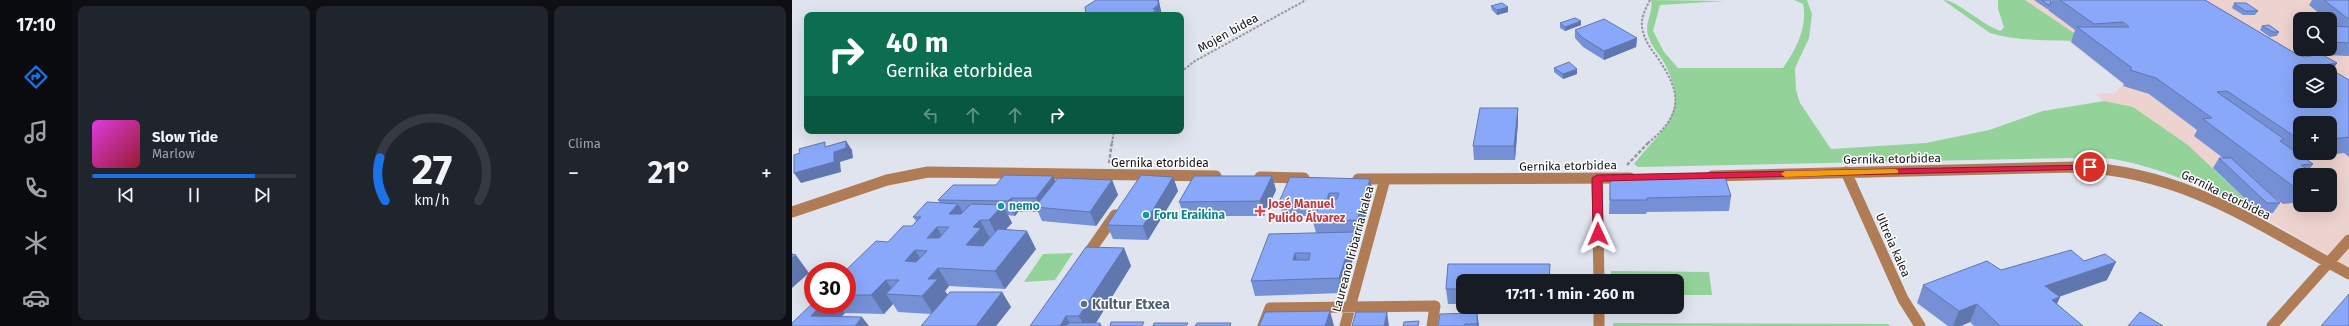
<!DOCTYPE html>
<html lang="es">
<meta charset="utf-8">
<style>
body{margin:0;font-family:"Fira Sans",sans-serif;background:#20242c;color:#f1f3f6;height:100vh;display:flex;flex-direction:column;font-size:15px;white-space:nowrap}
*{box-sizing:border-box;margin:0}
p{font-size:13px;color:#9ea1a6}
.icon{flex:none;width:22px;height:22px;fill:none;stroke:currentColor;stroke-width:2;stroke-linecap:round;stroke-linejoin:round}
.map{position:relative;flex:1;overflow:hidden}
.details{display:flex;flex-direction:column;gap:6px;padding:6px;background:#0d0f14;width:720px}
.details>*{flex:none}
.top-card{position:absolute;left:12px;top:12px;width:380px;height:122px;border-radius:8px;box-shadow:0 4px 16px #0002;background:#0b6e4f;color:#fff;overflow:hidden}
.fabs{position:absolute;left:1501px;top:12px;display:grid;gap:8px}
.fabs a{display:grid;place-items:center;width:44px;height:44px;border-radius:8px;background:#171b24;box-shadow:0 4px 16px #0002;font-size:20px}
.speed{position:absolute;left:12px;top:262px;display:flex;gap:8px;font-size:20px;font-weight:700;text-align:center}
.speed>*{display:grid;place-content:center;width:52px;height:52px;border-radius:50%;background:#171b24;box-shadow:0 4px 16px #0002;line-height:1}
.speed .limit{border:6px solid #d22;background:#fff;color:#111}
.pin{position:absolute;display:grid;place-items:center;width:34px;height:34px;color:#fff;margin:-17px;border:2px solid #fff;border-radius:50%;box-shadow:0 1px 4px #0007}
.me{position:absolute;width:44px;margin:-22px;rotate:359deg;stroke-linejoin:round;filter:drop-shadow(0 0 3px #0008)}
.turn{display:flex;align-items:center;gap:14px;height:84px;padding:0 16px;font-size:18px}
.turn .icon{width:52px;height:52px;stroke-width:2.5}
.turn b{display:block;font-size:28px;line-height:34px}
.lanes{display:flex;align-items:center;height:38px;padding:0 16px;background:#0003;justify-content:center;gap:20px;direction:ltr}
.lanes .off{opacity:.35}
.big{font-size:30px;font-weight:700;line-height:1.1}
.details .card{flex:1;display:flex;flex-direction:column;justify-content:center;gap:6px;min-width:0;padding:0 14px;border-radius:8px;background:#20242c}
.details .dial{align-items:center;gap:0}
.dial svg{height:104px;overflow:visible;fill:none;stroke:#363941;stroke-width:7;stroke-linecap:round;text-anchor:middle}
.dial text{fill:#f1f3f6;stroke:none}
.song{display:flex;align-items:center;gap:12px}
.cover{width:48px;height:48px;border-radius:6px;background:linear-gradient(135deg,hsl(300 70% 55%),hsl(350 70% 35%))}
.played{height:4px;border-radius:2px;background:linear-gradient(90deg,#1a73e8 80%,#363941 80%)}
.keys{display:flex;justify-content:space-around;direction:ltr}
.heat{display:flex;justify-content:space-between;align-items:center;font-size:22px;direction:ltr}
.details .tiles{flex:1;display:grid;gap:6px;grid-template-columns:repeat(3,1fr)}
.trip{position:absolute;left:664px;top:274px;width:228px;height:40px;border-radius:8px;background:#171b24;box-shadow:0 4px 16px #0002;font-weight:700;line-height:40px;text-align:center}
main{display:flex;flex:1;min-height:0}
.tab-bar{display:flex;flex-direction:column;width:72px;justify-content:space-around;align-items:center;background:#090b0e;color:#9ea1a6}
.tab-bar .icon{width:28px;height:28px}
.tab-bar .current{color:#1a73e8}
.tab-bar b{font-size:18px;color:#f1f3f6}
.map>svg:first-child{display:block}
</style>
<main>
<nav class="tab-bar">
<b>17:10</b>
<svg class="icon current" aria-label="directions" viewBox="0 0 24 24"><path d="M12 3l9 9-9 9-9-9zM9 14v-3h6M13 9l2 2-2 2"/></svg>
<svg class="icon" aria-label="music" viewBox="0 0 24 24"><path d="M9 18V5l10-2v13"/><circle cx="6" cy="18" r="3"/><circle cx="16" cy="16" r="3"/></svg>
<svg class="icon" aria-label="phone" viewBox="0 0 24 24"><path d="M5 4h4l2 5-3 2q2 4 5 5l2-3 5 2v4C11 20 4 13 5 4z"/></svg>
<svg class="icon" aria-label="climate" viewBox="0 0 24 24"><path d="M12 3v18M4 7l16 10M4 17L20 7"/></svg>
<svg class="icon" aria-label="car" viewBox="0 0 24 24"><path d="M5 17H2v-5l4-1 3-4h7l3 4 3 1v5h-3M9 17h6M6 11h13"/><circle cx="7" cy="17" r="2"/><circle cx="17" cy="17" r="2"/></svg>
</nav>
<section class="details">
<div class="tiles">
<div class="card">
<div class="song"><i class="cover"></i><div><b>Slow Tide</b><p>Marlow</p></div></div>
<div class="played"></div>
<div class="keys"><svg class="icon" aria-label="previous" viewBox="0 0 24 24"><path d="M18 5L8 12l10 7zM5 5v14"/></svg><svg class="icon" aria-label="pause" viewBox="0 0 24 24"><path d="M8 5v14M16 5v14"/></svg><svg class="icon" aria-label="next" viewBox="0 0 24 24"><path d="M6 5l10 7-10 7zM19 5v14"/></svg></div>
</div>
<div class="card dial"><svg viewBox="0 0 100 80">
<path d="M14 69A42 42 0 1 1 86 69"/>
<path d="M14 69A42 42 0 0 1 10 36" stroke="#1a73e8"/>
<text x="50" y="56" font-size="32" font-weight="700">27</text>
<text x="50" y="72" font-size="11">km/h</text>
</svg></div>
<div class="card"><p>Clima</p>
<div class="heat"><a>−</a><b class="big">21°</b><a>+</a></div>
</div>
</div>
</section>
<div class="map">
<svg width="1557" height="326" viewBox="0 0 1557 326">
<rect width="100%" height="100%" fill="#dfe4ef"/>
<!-- commercial -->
<path fill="#edd3cf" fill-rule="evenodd" d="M1233 0H1557V269L1472 217 1396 145 1341 107 1312 101 1304 94 1323 93 1331 84 1275 40 1293 41ZM1508 19H1538V49H1508ZM1508 71H1538V101H1508ZM1508 123H1538V153H1508ZM1508 175H1538V205H1508Z"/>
<!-- green -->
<path fill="#93d399" d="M859 0 933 1 868 5 861 31 872 52 886 68H991C1004 50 1016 26 1011 4L1002 0H1015L1020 14 1017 38 1003 68 1004 90 1008 103 1039 149 1134 143 1197 130 1251 111 1312 101 1341 107 1396 145 1472 217C1423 192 1376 169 1321 159 1308 157 1292 158 1278 158L846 167 842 164C871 128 898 113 873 64 868 55 859 46 856 35 852 23 862 12 859 0Z
M1151 0C1165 0 1190 25 1209 31L1212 27 1206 9V0H1233L1294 41C1263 40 1228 42 1198 33Z
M281 253 263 280 232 282 251 254Z
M819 271 917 272 920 295H885V281H819Z
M821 323 1096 324 1098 326H821Z"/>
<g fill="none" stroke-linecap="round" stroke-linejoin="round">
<!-- path-far1 -->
<path stroke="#93979f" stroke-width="2" stroke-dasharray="2.5 1.5" stroke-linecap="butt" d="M389 72 403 61 514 0
M320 143 322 131
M856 143C892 114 890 93 865 57 858 48 851 38 850 26 849 17 854 8 858 0"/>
<!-- path -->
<path stroke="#93979f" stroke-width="2.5" stroke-dasharray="3.5 2" stroke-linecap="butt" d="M317 163 320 142
M835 165 857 142"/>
<!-- pedestrian -->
<path stroke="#af7c56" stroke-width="11" d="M293 258 323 215"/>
<!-- minor -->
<path stroke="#af7c56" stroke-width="11" d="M1054 172 1111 299 1128 326
M920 176 1285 167C1394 172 1465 224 1557 274
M468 177 512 178
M805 178 807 281
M566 179 838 178
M0 212 95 180 136 172 424 176
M807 307V326
M471 326 478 308 643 306 640 326
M553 326 593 179
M1480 326 1557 240"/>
</g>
<!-- wall -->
<path fill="#7690d6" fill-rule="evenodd" d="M1242 0H1258L1259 1 1260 0H1413L1506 55 1513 57 1527 54H1522L1516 49H1538V25L1542 26 1538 22V19H1534L1517 5 1520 0H1557V56L1529 55 1545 63 1540 70 1557 80V157L1552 153 1513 158 1521 164 1517 170 1508 175V202L1491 204 1480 196 1488 203 1481 213H1468L1421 168 1427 158H1431L1402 136 1405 130 1357 94 1331 86 1332 84 1279 42 1283 30 1256 10 1257 9H1255ZM1508 123H1538V153H1508Z
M1442 3 1466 11 1463 15H1451L1440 8Z
M699 6 716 7V12L705 15 700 10Z
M789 21V25L773 31 768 28V23Z
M1508 25V42L1502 36Z
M1470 26 1487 32 1485 36 1478 37 1468 30Z
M783 30 845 38 844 47 812 60 791 47 783 38Z
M762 68 785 74 771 79 762 72Z
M726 108V122L723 160H682L681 146Z
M480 176 484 190 472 216H392L387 202Z
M381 177 386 191 356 240 321 239 315 225Z
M498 177 581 193 568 234H562L565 247 550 293 463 296 459 281 524 233 521 222 523 216H491L487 202Z
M320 180 326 195 304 226 250 221 246 212H226L223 216 216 215 220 223 213 229 244 249 213 289 157 286 153 291 155 294 210 292 219 307 204 326H129L139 314 106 312 101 304 92 314 53 313 49 317 0 326 21 305H55V271L120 226 124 221 121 217 148 203 146 200 204 185 264 181Z
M818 182 939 196 937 211 855 212 854 214H817Z
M332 248 339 266 304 323H308L310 326H238Z
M656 264H758V281H671V304H656L654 289Z
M1209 270 1315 280 1267 297H1268L1265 304 1291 326H1182L1178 322 1169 326H1156L1125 303 1131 285Z
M685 313 687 326H646Z"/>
<!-- shaded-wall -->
<path fill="#6076ae" d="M366 0H367L368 6 370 15H355L361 9Z
M716 7V12L705 15V10Z
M789 21V25L773 31V27Z
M845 38 844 47 812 60V51Z
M1545 63 1538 74 1524 71 1526 66Z
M785 69V74L771 79V74Z
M726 108V122L723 160 722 146Z
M54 141 60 150 61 158 48 162 49 172 9 183 2 173 42 152Z
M261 176 268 190 248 207 244 198Z
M480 176 484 190 472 216 468 201Z
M381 177 386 191 356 240 351 226Z
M578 179 581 193 568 234 565 220Z
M320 180 326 195 304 226 298 212Z
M537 193 540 208 535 200Z
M219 198 226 212 223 216 216 201Z
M166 204 176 221 157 214Z
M211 205 220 223 206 238 197 220Z
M188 220 198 238 196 240 199 246 184 263 174 245 181 227Z
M145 227 155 245 135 238Z
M235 231 244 249 213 289 203 271Z
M562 232 565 247 550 293 547 278Z
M332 248 339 266 302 326H292L287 316Z
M123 250 134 268 113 261Z
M503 253 507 267 501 260Z
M4 255 17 273 0 288V258Z
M1324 262 1315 280 1245 304 1253 286Z
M146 268 157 286 153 291 157 297 141 314 130 296 136 279Z
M94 280 104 295 94 294 101 304 92 314 79 295Z
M210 292 219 307 204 326H184Z
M1268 297 1259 316 1260 300Z
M1185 304 1178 322 1169 326H1161L1167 311Z
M29 305H47L53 313 40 326 19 316Z
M538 311 542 326H533Z
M595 312 597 326H592Z
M685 313 687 326H685Z
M274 316 279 326H268Z
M70 317 77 326H63Z"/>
<!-- building -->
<path fill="#89a8f9" stroke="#6076ae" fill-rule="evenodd" d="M304 0H366V5L361 9 365 10 358 14 355 15H294L293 7Z
M1250 0H1258L1259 1 1258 5H1256Z
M1268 0H1413L1506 55 1513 57 1529 54 1545 63 1526 66 1534 71 1540 70 1557 80V137L1538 139V123H1508V140L1435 91 1425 92 1492 139 1488 141 1521 164 1509 165 1523 175H1508V186L1502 187 1411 119 1420 118 1364 78 1338 70 1340 68 1285 27H1337L1331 22 1302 24ZM1508 71H1538V101H1508Z
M1532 0H1557V18H1555Z
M710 3 716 7 705 10 699 6Z
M1442 3H1454L1466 11H1453Z
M783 18 789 21 773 27 768 23Z
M812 19 845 38 812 51 791 38 783 30Z
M1477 25 1487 32H1481L1470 26Z
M1538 26 1557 27V43L1538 42Z
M777 62 785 69 771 74 762 68Z
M688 108H726L722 146H681Z
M54 141V148L42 152V162L2 173V155L8 153 7 149 33 142V147Z
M1427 158H1439L1488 203H1475Z
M932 174 939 196 855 198V200H818V182L828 176Z
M212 175 261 176 244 198H219L216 201 146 200 161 185H204Z
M349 175 381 177 351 226 315 225Z
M402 176H480L468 201 387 202Z
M498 177 578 179 565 220 521 222 528 202H487ZM537 193H547L545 199 535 200Z
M266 178 320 180 298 212 243 207Z
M135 202 166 204 157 214H169L179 204 211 205 197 220H188L181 227 189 228 174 245 191 246 206 229 235 231 203 271 146 268 136 279H146L130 296 94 294 107 280H94L79 295H55V271H53L84 241 96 242 111 226H120L129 217H121ZM145 227H157L147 238H135ZM123 250 135 251 124 262 113 261Z
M562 232 547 278 459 281 477 234ZM503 253H518L517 260H501Z
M294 247 332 248 287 316H274L268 326 275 325 277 323H308L307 326H238Z
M1279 250 1292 261 1313 254 1324 262 1253 286 1268 297 1260 300 1291 326H1208L1185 304 1167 311 1131 285 1195 261 1209 270Z
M0 254 4 255 0 258Z
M656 264H758L757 281H671V289H654Z
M158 292H210L184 326H129Z
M1557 294V326H1529Z
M21 303V305H29L19 316 70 317 63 326H0V323Z
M538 311 533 326H467L473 312Z
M564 312H595L592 326H560Z
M1348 312 1371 326H1336Z
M685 313V324H673L672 326H646L648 314Z
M627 321 626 326H611L612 322Z
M319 322H352L350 326H318Z
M362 323H396L394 326H361Z
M405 323H439L438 326H403Z"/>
<!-- route -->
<path fill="#e11d48" stroke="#92132f" d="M1298 165H1301V169L810 181 811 234 806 237 801 234 800 178 805 175Z"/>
<!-- slow -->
<path fill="#f59e0b" d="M1103 169 1106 170V173L993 177 989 174 993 171Z"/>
<!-- markers -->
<g fill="#0f9aa8" stroke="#fff" stroke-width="1.5">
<circle cx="209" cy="206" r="4"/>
<circle cx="354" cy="215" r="4"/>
</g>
<path fill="#e0444e" stroke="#fff" stroke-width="1.5" d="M466 205h4v4h4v4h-4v4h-4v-4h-4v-4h4z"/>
<circle fill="#5c6f8a" stroke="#fff" stroke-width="1.5" cx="292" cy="304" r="4"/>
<g text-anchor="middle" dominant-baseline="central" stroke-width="3" stroke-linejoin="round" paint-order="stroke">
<!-- street labels -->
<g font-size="12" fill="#131519" stroke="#fff">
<text transform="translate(436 33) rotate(-29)">Mojen bidea</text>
<text transform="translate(1100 159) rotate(-1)">Gernika etorbidea</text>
<text x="368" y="163">Gernika etorbidea</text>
<text transform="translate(776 166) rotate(-1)">Gernika etorbidea</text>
<text transform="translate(1434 195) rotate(26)">Gernika etorbidea</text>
<text transform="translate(1101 245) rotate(66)">Ultreia kalea</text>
<text transform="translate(561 249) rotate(-75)">Laureano Iribarria kalea</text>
</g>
<!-- health labels -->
<g font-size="12" font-weight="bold" fill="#be3a42" stroke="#fff" text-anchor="start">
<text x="476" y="204">José Manuel<tspan x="476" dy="14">Pulido Álvarez</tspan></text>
</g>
<!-- culture labels -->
<g font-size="12" font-weight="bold" fill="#0d838f" stroke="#fff" text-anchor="start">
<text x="217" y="206">nemo</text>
<text x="362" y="215">Foru Eraikina</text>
</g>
<!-- near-service labels -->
<g font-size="14" font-weight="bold" fill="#4e5e75" stroke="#fff" text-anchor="start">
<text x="300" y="304">Kultur Etxea</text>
</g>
</g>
</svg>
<div class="fabs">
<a><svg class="icon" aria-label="search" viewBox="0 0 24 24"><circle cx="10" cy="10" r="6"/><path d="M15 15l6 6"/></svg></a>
<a><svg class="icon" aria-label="layers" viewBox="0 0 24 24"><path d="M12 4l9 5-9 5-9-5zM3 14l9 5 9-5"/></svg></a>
<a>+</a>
<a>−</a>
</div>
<div class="speed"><div class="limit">30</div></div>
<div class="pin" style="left:1298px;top:167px;background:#d93025"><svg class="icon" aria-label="arrive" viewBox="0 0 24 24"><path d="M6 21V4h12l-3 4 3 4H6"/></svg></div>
<svg class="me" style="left:806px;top:234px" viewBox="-20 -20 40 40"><path d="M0-17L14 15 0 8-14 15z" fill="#e11d48" stroke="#fff" stroke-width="4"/></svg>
<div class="trip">17:11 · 1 min · 260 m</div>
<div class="top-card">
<div class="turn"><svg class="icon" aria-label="right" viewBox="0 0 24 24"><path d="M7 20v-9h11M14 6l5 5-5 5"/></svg><div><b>40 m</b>Gernika etorbidea</div></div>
<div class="lanes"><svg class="icon off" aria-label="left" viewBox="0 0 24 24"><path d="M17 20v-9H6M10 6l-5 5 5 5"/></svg><svg class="icon off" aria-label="ahead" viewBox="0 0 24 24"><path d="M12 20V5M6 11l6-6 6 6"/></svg><svg class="icon off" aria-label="ahead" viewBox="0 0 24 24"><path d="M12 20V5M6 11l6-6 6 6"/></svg><svg class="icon" aria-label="right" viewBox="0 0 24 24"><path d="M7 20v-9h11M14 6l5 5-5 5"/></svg></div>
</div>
</div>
</main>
